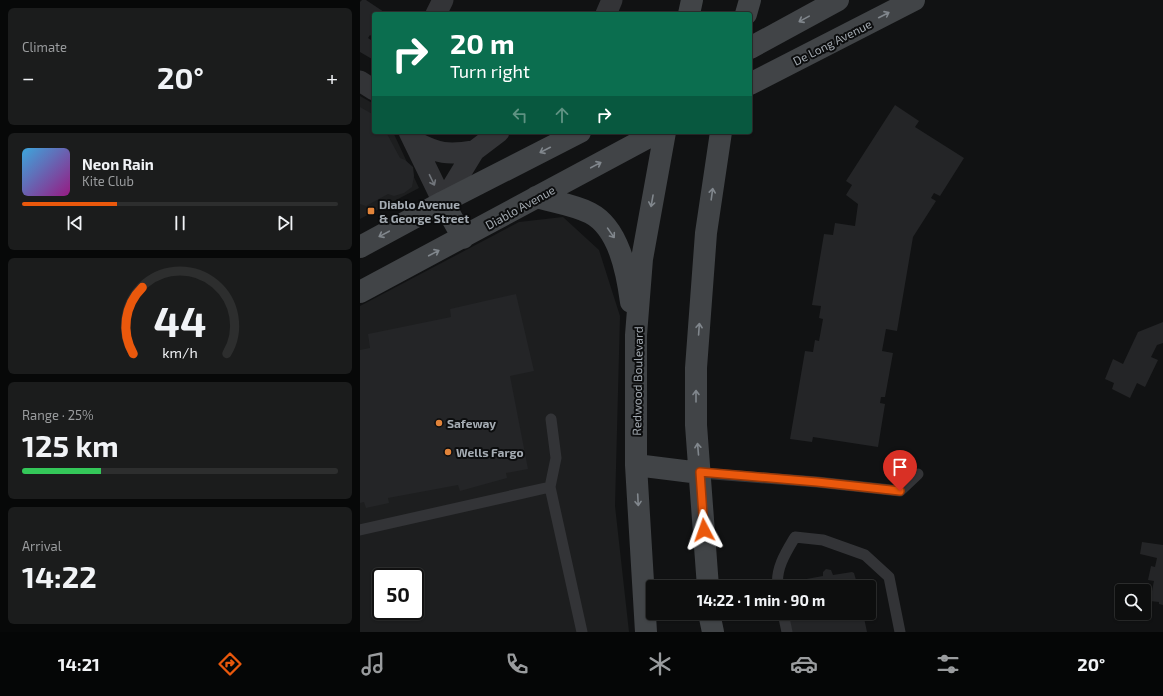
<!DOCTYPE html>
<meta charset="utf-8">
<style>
body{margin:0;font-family:"Exo 2",sans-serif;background:#1b1c1c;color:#f1f3f6;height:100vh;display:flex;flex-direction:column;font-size:15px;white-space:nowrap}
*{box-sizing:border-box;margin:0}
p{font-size:13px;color:#9a9c9e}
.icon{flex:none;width:22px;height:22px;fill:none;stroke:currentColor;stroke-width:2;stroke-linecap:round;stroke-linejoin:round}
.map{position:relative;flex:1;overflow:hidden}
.details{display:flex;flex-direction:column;gap:8px;padding:8px;background:#070808;width:360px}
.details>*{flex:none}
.guide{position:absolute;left:12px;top:12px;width:380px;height:122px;border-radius:4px;box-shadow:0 1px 3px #0004,0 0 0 1px #2d2e2e;background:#0b6e4f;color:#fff;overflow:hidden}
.controls{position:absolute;left:755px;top:584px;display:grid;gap:8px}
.controls a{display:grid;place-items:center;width:36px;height:36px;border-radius:4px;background:#0d0e0e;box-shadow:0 1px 3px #0004,0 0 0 1px #2d2e2e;font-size:20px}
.speed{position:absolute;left:12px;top:568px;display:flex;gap:8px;font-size:20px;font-weight:700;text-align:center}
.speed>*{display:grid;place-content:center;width:52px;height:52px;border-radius:50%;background:#0d0e0e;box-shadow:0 1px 3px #0004,0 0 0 1px #2d2e2e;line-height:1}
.speed .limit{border:2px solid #111;border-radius:6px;background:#fff;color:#111}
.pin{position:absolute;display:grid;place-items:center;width:34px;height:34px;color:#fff;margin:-41px -17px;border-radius:50% 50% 50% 0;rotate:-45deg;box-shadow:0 0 4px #0007}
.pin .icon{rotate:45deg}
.me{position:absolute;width:44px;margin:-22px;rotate:356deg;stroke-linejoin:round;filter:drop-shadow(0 0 3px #0008)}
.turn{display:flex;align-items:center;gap:14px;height:84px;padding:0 12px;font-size:18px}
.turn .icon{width:52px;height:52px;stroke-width:2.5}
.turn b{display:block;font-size:28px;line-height:34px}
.lanes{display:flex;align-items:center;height:38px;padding:0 12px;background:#0003;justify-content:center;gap:20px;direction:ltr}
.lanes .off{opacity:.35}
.big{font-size:30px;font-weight:700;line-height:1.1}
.details .card{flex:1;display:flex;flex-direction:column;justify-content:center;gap:6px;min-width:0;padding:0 14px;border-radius:6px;background:#1b1c1c}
.details .dial{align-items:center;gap:0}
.dial svg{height:104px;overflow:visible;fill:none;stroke:#2d2e2e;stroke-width:7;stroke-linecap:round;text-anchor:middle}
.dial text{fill:#f1f3f6;stroke:none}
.song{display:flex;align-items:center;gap:12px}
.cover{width:48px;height:48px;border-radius:6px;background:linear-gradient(135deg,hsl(200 70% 55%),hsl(310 70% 35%))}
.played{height:4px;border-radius:2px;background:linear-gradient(90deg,#ea580c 30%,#2d2e2e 30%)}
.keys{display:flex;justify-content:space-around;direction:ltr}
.heat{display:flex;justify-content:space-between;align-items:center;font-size:22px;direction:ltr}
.charge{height:6px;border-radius:3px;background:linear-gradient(90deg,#34c759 25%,#2d2e2e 0)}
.trip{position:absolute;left:286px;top:580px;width:230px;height:40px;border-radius:4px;background:#0d0e0e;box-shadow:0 1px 3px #0004,0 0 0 1px #2d2e2e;font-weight:700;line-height:40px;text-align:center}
.tab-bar{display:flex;height:64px;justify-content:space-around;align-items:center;background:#050606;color:#9a9c9e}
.tab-bar .icon{width:28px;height:28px}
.tab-bar .current{color:#ea580c}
.tab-bar b{font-size:18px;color:#f1f3f6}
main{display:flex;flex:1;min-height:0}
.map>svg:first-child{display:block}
</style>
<main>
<section class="details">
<div class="card"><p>Climate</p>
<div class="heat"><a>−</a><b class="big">20°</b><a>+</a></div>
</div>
<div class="card">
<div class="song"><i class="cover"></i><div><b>Neon Rain</b><p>Kite Club</p></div></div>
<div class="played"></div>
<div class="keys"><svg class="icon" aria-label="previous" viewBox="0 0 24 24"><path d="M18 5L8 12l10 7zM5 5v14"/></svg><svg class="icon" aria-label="pause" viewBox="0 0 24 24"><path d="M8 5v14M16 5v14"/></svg><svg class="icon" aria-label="next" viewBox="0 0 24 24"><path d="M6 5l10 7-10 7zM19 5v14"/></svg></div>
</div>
<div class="card dial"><svg viewBox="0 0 100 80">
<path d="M14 69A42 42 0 1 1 86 69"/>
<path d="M14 69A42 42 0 0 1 21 18" stroke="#ea580c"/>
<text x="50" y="56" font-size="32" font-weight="700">44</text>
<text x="50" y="72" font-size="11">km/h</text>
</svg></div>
<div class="card"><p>Range · 25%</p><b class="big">125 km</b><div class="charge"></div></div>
<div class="card"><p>Arrival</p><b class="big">14:22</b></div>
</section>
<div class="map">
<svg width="803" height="632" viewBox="0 0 803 632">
<rect width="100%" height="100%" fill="#111213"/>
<!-- built -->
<path fill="#1d1e1f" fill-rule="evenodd" d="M0 96 14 104V132H33L59 188 0 219Z
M203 217 239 250 260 316 255 506 269 632H0V306L159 222ZM21 577H55V611H21Z"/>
<!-- building -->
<path fill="#242527" d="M2 0H6L24 12 22 14H14V38L10 35 8 38 14 42V56L12 59 0 52V2Z
M535 105 559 121 555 127 604 158 580 196 574 193 571 198 576 201 553 237 537 331 526 329 522 351 533 353 525 397H521L520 403 525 404 518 447 453 437 452 442 430 439 445 351 453 352 455 340 459 341 463 319 459 318 461 306 452 305 464 234 473 235 475 223 495 226 498 204 486 195 492 185 486 181Z
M0 107 14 115V132H26L40 158 45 160 53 167 54 176 52 187 44 193 34 196 28 194 6 206 0 204Z
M156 294 174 371 150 376 168 469 146 473 147 478 100 491 98 485 28 498 29 503 6 508 4 502 0 503V350L10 348 8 334 91 317 90 309Z
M803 322V343L797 345 791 357 798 360 785 387 777 383 770 398 752 389 754 383 745 379 753 359 763 364 778 332Z
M782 542 803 545V605L799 604V602L790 601 794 581 788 580 791 566 795 567 797 558 780 554Z
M466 569 471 570 473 575 492 572 494 573 498 587H424L425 584 430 582 463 576V572Z
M428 613H503L507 632H432Z"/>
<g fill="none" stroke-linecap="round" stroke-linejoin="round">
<!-- lane -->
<path stroke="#333437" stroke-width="11" d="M340 473 457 482 540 491 558 474
M190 487 196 458 191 419
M0 530 190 487 222 632
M418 587C415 569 426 552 435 537L463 540 505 555 529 577 540 632
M423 613 427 632"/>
<!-- street -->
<path stroke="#333437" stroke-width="21" d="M76 14 83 0
M246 14 252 0
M0 81 14 90
M49 132 83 202
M54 141C78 154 88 155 114 151
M83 202 114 151 139 132"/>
<!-- secondary -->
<path stroke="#414447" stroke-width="22" d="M329 14 332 0
M386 14 390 0
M390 48 478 0
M390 84 554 0
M176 197C194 202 214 205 230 213 259 228 267 272 271 302
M83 202 103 238
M0 247 83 202 220 132
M0 292 298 132
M276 465 340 473
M348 587 336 425V368L346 233 361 132
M349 613 353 632
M286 632 276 465V335L282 259 305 132"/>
</g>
<!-- one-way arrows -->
<defs><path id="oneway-shaft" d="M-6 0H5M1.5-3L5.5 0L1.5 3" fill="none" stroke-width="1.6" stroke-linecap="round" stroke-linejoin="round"/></defs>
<g stroke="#81878d">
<use href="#oneway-shaft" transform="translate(524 15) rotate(-27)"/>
<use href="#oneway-shaft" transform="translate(444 19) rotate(151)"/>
<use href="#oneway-shaft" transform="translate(185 150) rotate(153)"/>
<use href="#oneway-shaft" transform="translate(236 165) rotate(-28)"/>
<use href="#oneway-shaft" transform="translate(352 194) rotate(-82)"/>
<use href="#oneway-shaft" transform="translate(292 201) rotate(100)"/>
<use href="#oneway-shaft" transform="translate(251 233) rotate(55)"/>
<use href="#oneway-shaft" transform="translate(24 234) rotate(152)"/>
<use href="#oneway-shaft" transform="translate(74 253) rotate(-28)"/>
<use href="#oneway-shaft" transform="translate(339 329) rotate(-86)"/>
<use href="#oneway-shaft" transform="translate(336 396) rotate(-90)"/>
<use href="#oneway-shaft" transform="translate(338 449) rotate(-95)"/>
<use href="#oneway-shaft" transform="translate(278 500) rotate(87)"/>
</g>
<use stroke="#71757b" href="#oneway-shaft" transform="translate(72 180) rotate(64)"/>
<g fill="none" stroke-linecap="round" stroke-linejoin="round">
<!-- route casing -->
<g stroke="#983908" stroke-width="10">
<path id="route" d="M344 530 340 472 457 482 540 491"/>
</g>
<!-- route -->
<use href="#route" stroke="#ea580c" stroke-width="7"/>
</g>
<!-- markers -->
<g fill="#e2843a" stroke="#0c0d0e" stroke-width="1.5">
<rect x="7" y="207" width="8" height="8" rx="2"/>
<circle cx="79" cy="423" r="4"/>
<circle cx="88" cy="452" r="4"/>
</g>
<g text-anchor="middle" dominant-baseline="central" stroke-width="4" stroke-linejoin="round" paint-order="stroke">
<!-- street labels -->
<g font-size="12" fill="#a4abb2" stroke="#0c0d0e">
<text transform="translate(472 42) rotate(-27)">De Long Avenue</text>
<text transform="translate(160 207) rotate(-29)">Diablo Avenue</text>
<text transform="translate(277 381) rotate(-89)">Redwood Boulevard</text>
</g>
<!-- poi labels -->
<g font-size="12" font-weight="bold" fill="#a4abb2" stroke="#0c0d0e" text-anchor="start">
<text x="19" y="204">Diablo Avenue<tspan x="19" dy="14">&amp; George Street</tspan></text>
<text x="87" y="423">Safeway</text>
<text x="96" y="452">Wells Fargo</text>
</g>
</g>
</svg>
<div class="controls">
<a><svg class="icon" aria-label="search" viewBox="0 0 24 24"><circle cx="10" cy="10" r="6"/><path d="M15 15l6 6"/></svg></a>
</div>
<div class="speed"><div class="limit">50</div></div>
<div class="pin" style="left:540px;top:491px;background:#d93025"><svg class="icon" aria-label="arrive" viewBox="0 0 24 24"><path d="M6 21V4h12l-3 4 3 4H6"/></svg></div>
<svg class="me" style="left:344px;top:530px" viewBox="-20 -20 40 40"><path d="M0-17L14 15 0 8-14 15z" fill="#ea580c" stroke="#fff" stroke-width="4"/></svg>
<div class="trip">14:22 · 1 min · 90 m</div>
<div class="guide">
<div class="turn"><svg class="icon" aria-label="right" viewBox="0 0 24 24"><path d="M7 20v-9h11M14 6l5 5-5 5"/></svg><div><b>20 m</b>Turn right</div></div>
<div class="lanes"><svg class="icon off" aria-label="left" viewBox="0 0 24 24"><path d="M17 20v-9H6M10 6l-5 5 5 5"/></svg><svg class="icon off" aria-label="ahead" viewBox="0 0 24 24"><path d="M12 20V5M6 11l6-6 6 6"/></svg><svg class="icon" aria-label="right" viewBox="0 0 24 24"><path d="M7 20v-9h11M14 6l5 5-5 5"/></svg></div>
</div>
</div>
</main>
<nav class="tab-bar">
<b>14:21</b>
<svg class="icon current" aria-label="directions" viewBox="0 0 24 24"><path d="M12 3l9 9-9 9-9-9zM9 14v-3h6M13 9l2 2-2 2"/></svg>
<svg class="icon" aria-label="music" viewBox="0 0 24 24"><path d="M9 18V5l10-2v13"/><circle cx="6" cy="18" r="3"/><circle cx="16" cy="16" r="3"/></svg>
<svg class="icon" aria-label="phone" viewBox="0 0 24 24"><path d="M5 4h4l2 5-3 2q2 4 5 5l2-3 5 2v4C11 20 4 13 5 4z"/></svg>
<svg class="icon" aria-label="climate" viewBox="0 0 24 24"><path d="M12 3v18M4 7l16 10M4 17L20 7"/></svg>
<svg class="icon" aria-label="car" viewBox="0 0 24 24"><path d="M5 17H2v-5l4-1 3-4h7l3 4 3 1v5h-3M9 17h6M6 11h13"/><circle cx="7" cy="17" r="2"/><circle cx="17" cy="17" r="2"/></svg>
<svg class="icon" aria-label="filters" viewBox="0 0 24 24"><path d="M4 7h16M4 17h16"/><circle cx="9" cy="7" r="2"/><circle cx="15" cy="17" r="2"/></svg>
<b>20°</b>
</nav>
